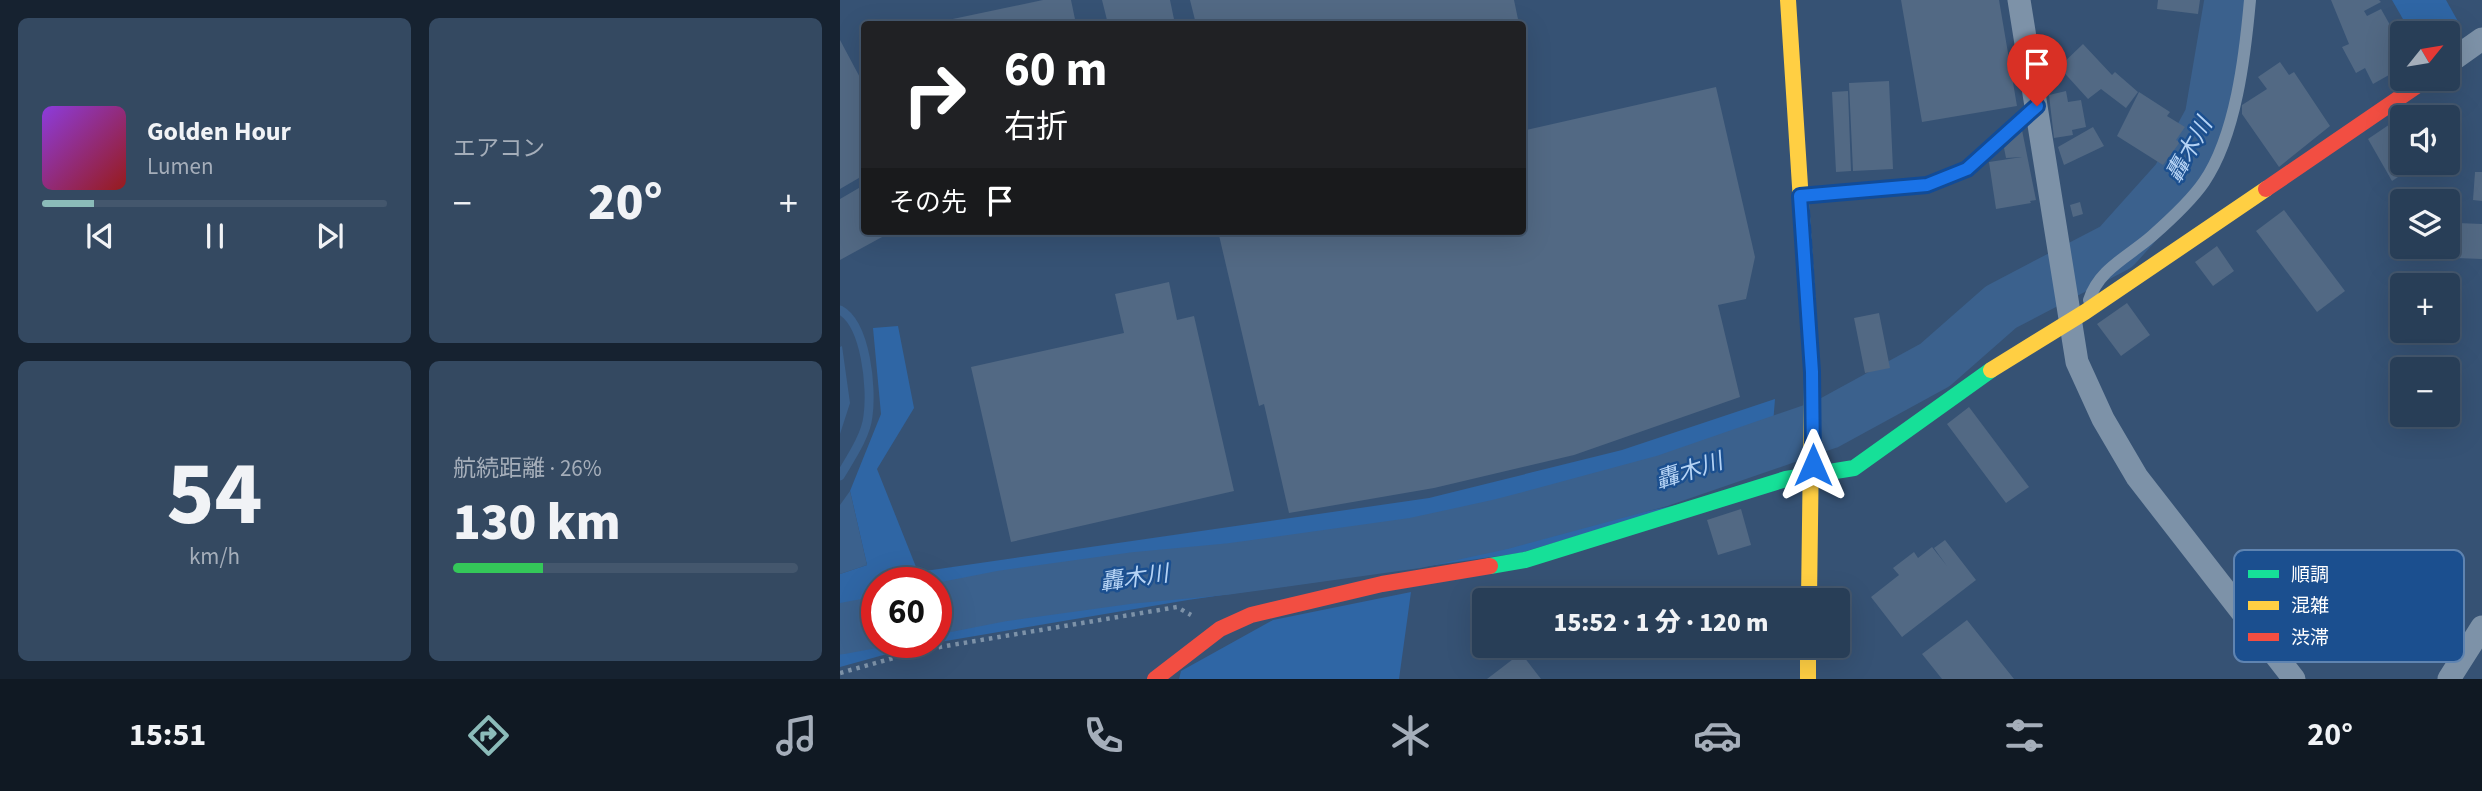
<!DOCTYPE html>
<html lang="ja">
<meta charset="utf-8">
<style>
body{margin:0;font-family:"Source Sans 3","Noto Sans JP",sans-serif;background:#344961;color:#f1f3f6;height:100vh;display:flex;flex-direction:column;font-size:26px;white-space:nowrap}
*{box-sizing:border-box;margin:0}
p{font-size:23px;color:#a5aeba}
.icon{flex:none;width:38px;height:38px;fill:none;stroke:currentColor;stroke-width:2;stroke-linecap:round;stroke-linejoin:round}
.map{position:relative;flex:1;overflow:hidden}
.sheet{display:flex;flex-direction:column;gap:18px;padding:18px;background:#162230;width:840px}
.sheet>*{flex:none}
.hud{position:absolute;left:21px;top:21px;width:665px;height:214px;border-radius:7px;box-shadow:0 7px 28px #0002,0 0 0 2px #44576d;background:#202124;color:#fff;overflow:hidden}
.needle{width:46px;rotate:60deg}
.tools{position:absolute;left:1550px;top:21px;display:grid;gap:14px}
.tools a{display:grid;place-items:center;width:70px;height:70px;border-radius:7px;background:#283e57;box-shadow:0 7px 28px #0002,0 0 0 2px #44576d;font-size:35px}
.speed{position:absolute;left:21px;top:567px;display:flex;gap:14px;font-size:35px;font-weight:700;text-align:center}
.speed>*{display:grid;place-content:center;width:91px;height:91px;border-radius:50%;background:#283e57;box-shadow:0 7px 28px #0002,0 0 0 2px #44576d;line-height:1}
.speed .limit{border:10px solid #d22;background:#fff;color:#111}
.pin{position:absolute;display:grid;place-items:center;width:60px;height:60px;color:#fff;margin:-72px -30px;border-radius:50% 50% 50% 0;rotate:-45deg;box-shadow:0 0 7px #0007}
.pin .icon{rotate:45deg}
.me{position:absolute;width:77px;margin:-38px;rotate:0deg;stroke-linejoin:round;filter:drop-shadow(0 0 5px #0008)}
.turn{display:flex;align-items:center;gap:24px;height:147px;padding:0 28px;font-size:32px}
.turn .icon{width:91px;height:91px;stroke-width:2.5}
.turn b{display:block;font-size:49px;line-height:60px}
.then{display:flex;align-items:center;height:66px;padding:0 28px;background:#0003;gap:14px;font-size:26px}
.big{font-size:52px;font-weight:800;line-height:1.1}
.sheet .widget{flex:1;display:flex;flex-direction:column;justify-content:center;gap:10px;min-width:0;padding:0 24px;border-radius:10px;background:#344961}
.sheet .dial{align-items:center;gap:0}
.dial b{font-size:91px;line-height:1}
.song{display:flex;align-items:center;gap:21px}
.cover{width:84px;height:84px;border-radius:10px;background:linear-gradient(135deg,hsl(270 70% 55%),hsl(0 70% 35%))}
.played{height:7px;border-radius:4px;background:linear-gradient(90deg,#8bbbb9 15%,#44576d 15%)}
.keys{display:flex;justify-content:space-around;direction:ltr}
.heat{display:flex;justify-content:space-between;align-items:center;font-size:38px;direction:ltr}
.charge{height:10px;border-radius:5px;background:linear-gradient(90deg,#34c759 26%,#44576d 0)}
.sheet .tiles{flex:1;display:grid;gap:18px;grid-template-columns:repeat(2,1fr)}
.trip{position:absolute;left:632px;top:588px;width:378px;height:70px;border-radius:7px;background:#283e57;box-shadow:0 7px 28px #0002,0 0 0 2px #44576d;font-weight:800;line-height:70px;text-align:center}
.tabs{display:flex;height:112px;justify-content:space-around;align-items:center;background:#101923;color:#a5aeba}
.tabs .icon{width:49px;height:49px}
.tabs .on{color:#8bbbb9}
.tabs b{font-size:32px;color:#f1f3f6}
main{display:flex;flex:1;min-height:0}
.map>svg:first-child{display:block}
</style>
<main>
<section class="sheet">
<div class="tiles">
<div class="widget">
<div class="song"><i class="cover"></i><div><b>Golden Hour</b><p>Lumen</p></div></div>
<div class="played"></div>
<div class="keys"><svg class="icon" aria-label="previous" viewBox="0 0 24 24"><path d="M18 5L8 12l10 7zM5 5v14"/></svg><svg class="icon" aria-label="pause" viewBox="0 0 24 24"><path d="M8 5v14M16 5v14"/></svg><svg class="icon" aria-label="next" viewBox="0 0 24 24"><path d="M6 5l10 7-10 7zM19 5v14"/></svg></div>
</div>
<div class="widget"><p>エアコン</p>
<div class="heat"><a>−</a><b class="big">20°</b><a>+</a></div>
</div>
<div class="widget dial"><b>54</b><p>km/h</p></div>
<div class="widget"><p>航続距離 · 26%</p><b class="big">130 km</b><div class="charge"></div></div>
</div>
</section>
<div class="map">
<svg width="1642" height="679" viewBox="0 0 1642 679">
<rect width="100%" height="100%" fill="#365274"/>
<!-- green -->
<path fill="#2f66a5" d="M1552 0H1606L1620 25 1608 33H1571Z
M58 326 74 408 37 469 78 572 589 498 782 450 935 399 933 424 816 466 588 521 96 596V583H37V608L0 618V574L27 565 10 491 41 414 33 328Z
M851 502 680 553 348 600 76 646 0 667V652L40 642H96V629L177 609 659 542Z
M571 592 559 679H339L341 671 433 620Z"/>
<!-- water -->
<path fill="#3b618d" d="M2 346 10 403 0 434V347Z
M10 491 27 565 0 574V505Z"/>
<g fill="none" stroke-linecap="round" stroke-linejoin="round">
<!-- stream -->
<path stroke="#3b618d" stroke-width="9" d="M0 310C26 324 32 388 28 416 26 436 10 459 0 476"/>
<!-- river -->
<path stroke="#3b618d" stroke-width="51" d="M96 609 162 596 292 578 388 569 575 543 662 524 822 481 987 424 1095 365 1161 307 1276 247 1337 179 1370 118 1390 0
M0 629 37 622"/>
</g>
<!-- building -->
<path fill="#526984" d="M203 0H231L236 24H89Z
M262 0H330L335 24H268Z
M350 0H674L679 24H356Z
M1061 0H1159L1177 106 1082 122Z
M1318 0H1360L1358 14 1317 9Z
M1491 0H1539L1541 2 1524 11 1527 16 1541 9 1563 48V67L1533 84 1525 68 1516 73 1502 47 1509 44Z
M0 40 24 85V175L0 189Z
M1243 44 1272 75 1275 72 1298 92 1286 108 1261 89 1248 99 1219 67Z
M1440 62 1449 75 1454 72 1490 126 1439 167 1402 114V105L1427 89 1418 77Z
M1049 81 1053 169 1013 171 1009 83Z
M876 87 915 257 906 299 878 305 900 397 734 455 594 488 449 513 424 404 419 406 378 231H682V131Z
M1008 91 1011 171 996 172 992 92Z
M1226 91 1228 102 1241 100 1246 127 1232 130 1233 135 1214 138 1209 95Z
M1299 92 1330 112 1327 116 1345 127 1336 140 1340 142 1323 165 1277 136Z
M1556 120 1563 131V163H1579L1552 181 1528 139Z
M1253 127 1264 146 1224 165 1218 147Z
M1182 130 1196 200 1190 201 1191 203 1156 209 1149 162 1182 157 1166 158 1164 148Z
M1635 172H1642V201L1633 200Z
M24 185V231H53L0 260V199Z
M1240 202 1243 214 1233 217 1230 205Z
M1444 210 1505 291 1477 312 1416 231Z
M1618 223 1642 224V259L1616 258Z
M1377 246 1394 271 1373 286 1355 262Z
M329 282 337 320 354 316 394 491 171 542 131 367 284 333 275 294Z
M1287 303 1310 335 1281 356 1257 324Z
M1039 313 1050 368 1025 373 1014 318Z
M1129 407 1189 487 1166 503 1107 424Z
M901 509 911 545 878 555 867 520Z
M1105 540 1136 580 1062 637 1031 597 1059 575 1053 568 1074 552 1078 558 1092 547 1107 566 1094 548Z
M665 586 675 600H646Z
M644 602V629L631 612Z
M1127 620 1174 679H1102L1082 654Z
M681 653 701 679H647Z"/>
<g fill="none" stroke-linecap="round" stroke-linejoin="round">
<!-- path -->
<path stroke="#7d92a8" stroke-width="4.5" stroke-dasharray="3.5 5" stroke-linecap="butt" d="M0 673 82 650 337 607 351 615"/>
<!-- lane -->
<path stroke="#7d92a8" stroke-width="12" d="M963 196 1087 185 1127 169 1196 106
M1249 300C1259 269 1288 257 1312 236 1329 221 1351 201 1364 182 1396 135 1405 56 1410 0"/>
<!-- street -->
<path stroke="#7d92a8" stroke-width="23" d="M1179 0 1237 362 1263 419 1297 477 1454 679
M1608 63 1642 39
M1609 679 1642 627"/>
<!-- fast -->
<path stroke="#16e098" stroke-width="16" d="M650 566 685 560 946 479 1014 468 1151 370"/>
<!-- slow -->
<path stroke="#ffcf43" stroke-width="16" d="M948 0 972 372 969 600
M1151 370 1245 312 1426 189
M968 646V679"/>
<!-- jam -->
<path stroke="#f24e42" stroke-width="16" d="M1426 189 1587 79
M315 679 380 629 411 615 542 584 650 566"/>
</g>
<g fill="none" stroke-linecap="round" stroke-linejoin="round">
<!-- route casing -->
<g stroke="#114b97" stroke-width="18">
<path id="route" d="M973 465 972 372 960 196 1087 185 1127 169 1197 106"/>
</g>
<!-- route -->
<use href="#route" stroke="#1a73e8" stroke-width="12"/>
</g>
<g text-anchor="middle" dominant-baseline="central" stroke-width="5" stroke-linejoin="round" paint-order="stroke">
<!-- water labels -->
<g font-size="23" font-style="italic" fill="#b5d3f5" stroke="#1b4f8f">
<text transform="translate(1349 150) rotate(-61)">轟木川</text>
<text transform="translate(849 471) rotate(-18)">轟木川</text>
<text transform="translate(294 578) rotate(-8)">轟木川</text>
</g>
</g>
<!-- legend -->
<rect x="1394" y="550" width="230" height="112" rx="10" fill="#1b4f8f" stroke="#5f84b1" stroke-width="2"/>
<rect x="1408" y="570" width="31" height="8" fill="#16e098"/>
<rect x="1408" y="601" width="31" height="9" fill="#ffcf43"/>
<rect x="1408" y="633" width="31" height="8" fill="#f24e42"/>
<g font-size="19" fill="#fff">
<text x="1451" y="581">順調</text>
<text x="1451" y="612">混雑</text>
<text x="1451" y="644">渋滞</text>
</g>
</svg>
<div class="tools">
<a><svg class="needle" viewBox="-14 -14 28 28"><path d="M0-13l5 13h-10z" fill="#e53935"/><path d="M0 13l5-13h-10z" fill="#a5aeba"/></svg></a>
<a><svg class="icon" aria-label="sound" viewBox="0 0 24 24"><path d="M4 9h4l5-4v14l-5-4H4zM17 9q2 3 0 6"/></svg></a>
<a><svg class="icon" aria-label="layers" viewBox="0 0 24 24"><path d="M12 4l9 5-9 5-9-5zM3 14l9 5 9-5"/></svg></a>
<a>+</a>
<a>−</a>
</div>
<div class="speed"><div class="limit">60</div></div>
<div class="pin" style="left:1197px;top:106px;background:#d93025"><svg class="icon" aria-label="arrive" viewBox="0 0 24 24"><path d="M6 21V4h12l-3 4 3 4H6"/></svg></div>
<svg class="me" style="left:973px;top:465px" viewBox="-20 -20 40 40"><path d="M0-17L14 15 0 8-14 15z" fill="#1a73e8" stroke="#fff" stroke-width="4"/></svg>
<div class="trip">15:52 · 1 分 · 120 m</div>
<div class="hud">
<div class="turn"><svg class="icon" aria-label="right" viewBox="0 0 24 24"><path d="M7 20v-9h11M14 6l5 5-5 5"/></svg><div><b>60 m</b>右折</div></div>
<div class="then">その先<svg class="icon" aria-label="arrive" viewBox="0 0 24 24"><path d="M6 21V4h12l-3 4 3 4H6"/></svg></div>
</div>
</div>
</main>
<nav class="tabs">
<b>15:51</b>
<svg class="icon on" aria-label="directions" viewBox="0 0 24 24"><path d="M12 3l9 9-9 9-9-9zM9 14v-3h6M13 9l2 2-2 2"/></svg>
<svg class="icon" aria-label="music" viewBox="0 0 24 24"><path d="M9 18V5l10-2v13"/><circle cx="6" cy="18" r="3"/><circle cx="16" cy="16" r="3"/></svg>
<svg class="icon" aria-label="phone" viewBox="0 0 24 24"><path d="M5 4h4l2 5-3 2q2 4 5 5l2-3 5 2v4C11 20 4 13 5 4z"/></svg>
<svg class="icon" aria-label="climate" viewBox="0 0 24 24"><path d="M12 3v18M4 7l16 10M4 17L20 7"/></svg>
<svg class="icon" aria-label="car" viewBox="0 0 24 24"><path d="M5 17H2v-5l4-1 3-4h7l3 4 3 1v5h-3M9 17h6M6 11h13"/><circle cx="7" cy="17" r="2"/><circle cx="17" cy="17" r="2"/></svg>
<svg class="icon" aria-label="filters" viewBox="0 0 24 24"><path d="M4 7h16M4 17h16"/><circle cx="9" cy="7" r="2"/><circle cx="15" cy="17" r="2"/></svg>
<b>20°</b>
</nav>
